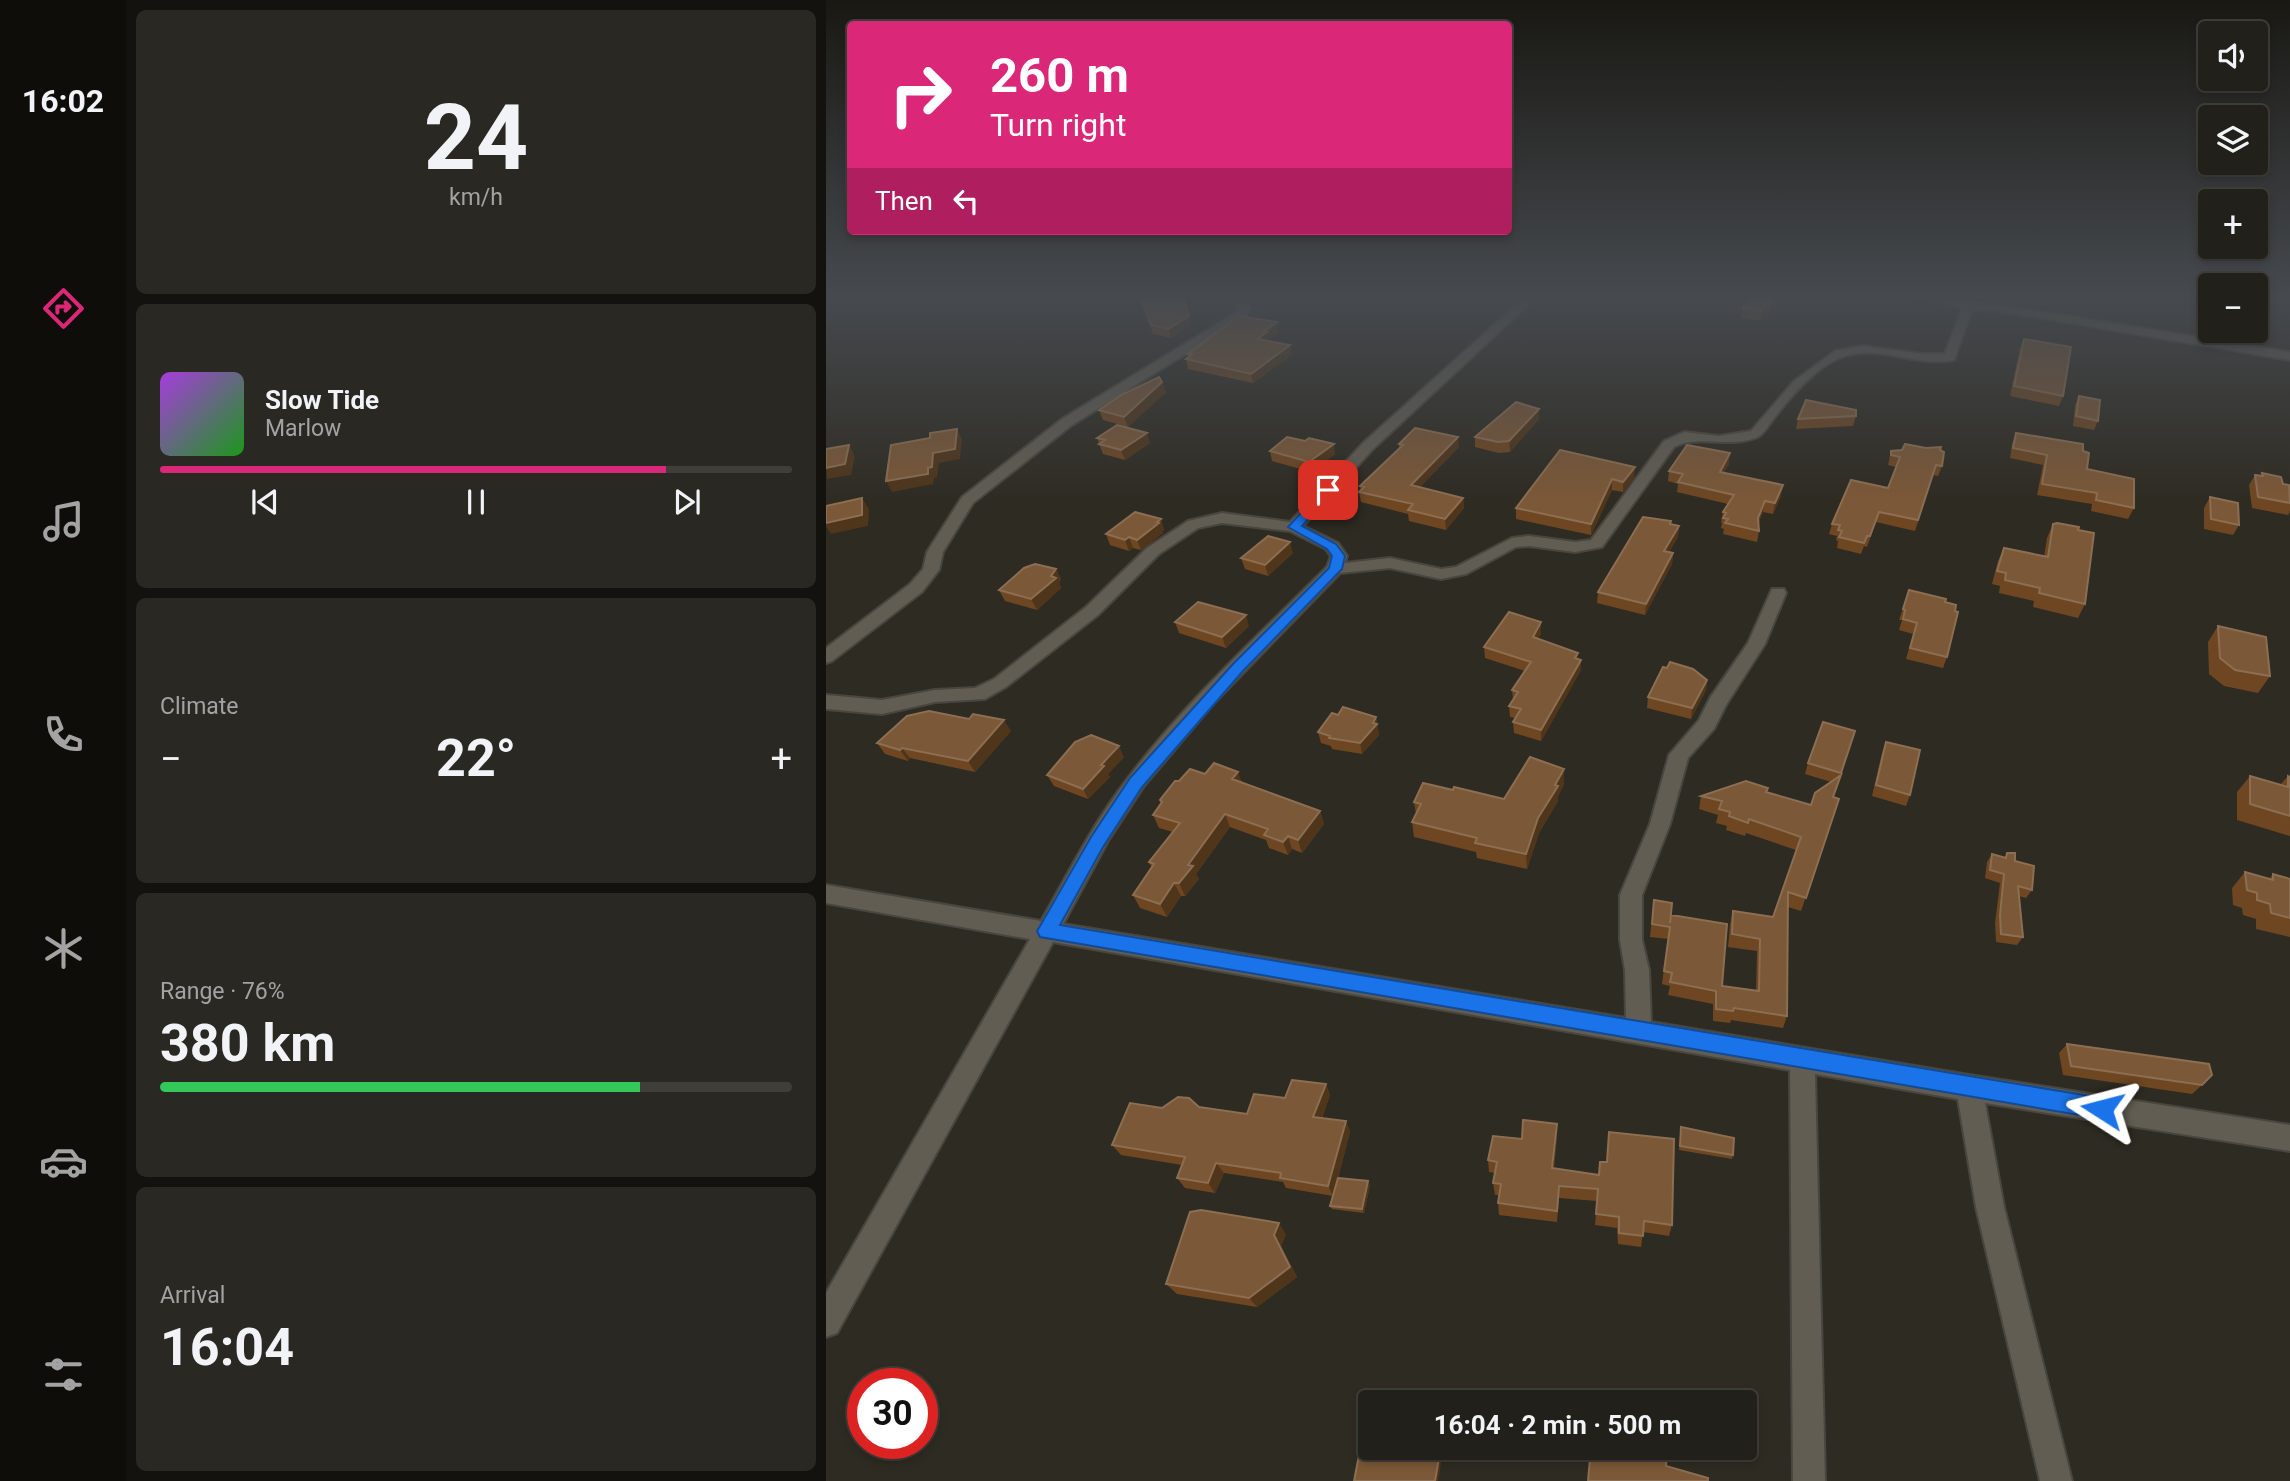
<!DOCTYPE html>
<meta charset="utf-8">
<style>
body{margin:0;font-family:Roboto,sans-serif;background:#2a2823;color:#f1f3f6;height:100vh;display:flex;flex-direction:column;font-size:26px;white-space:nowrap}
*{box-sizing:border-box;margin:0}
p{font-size:23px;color:#a2a3a2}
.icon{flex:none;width:38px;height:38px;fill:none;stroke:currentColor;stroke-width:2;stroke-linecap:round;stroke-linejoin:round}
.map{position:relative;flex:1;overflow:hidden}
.sheet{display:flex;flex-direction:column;gap:10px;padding:10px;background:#13120e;width:700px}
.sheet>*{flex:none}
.guide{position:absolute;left:21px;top:21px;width:665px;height:214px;border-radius:7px;box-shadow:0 4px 10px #0003,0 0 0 2px #3f3e39;background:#db2777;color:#fff;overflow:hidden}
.tools{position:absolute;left:1372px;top:21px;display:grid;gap:14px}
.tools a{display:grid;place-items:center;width:70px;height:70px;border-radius:7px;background:#22201a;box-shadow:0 4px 10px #0003,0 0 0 2px #3f3e39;font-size:35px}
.speed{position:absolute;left:21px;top:1368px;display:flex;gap:14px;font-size:35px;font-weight:700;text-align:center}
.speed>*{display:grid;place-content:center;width:91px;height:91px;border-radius:50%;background:#22201a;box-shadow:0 4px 10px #0003,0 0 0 2px #3f3e39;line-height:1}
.speed .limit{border:10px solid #d22;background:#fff;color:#111}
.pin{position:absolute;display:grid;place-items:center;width:60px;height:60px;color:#fff;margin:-30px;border-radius:14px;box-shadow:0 4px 10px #0006}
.me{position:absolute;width:77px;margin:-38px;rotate:279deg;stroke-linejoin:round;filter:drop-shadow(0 0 5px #0008)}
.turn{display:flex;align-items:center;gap:24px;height:147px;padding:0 28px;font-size:32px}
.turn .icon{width:91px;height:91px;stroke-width:2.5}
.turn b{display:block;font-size:49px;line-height:60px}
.then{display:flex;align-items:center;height:66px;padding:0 28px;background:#0003;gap:14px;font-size:26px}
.big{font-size:52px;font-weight:700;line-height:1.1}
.sheet .widget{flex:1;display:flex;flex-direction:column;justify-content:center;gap:10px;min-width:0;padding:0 24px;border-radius:10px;background:#2a2823}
.sheet .dial{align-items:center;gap:0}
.dial b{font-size:91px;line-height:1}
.song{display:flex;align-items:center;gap:21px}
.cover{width:84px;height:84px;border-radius:10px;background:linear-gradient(135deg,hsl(280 70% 55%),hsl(120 70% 35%))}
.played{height:7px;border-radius:4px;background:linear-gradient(90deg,#db2777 80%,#3f3e39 80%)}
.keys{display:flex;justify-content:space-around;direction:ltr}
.heat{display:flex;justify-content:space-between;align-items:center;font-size:38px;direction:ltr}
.charge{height:10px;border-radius:5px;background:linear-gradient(90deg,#34c759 76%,#3f3e39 0)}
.trip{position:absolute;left:532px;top:1390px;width:399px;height:70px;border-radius:7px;background:#22201a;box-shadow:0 4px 10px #0003,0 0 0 2px #3f3e39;font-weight:700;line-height:70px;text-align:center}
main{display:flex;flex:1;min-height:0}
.tabs{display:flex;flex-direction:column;width:126px;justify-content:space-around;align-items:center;background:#0e0d0a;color:#a2a3a2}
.tabs .icon{width:49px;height:49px}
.tabs .current{color:#db2777}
.tabs b{font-size:32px;color:#f1f3f6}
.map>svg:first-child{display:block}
</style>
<main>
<nav class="tabs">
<b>16:02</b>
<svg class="icon current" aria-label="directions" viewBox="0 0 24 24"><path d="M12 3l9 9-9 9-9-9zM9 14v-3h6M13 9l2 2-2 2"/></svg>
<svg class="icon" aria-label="music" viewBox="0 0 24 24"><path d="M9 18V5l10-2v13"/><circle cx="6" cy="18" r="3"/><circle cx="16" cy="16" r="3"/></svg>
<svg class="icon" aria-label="phone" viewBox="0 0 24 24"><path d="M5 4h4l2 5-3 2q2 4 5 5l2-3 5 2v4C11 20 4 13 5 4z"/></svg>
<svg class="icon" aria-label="climate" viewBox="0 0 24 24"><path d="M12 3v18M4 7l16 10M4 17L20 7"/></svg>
<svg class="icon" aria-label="car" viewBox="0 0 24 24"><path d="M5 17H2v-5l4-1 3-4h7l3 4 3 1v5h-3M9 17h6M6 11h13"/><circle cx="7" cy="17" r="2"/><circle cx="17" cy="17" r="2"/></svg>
<svg class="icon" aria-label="filters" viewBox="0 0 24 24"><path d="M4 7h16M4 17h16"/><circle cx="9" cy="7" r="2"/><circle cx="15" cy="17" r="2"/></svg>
</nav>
<section class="sheet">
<div class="widget dial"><b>24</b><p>km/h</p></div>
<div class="widget">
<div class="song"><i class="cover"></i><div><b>Slow Tide</b><p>Marlow</p></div></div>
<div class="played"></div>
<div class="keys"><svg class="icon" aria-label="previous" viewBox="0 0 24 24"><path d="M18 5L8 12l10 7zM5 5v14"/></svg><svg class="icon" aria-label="pause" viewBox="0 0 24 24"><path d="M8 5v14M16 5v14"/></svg><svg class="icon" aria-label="next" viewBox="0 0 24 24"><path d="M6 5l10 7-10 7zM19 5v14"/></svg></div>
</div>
<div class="widget"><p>Climate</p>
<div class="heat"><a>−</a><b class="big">22°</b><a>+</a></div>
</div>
<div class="widget"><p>Range · 76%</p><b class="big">380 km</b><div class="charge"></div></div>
<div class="widget"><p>Arrival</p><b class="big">16:04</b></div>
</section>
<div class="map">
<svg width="1464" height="1481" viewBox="0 0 1464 1481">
<rect width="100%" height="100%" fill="#2e2b22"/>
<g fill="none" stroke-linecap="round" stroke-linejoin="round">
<!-- minor casing -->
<g stroke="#48463e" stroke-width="4">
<path id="minor" d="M400 295H411L425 308 420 316 246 425 147 503 117 552 113 570 96 592 6 661 0 663V648L84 584 97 569 101 552 136 497 236 419 411 312 413 309Z
M701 295H713L547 449 477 526 512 543 521 556 519 563 564 558 615 569 630 567 686 538 703 536 749 542 765 540 838 441 858 432 893 436 925 431 968 381 1009 351 1036 346 1097 354H1119L1136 308 1087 297 1086 295C1115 295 1144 303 1173 305L1464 352V360L1173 311 1146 310 1128 360C1094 367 1061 348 1027 354 996 359 967 394 949 417 944 423 938 434 932 437 904 449 873 434 848 447L776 547 749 552 703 546 690 547 640 574 615 579 564 568 514 573 388 703 318 786 282 841 237 924 800 1018 799 970 794 940V895L824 824 843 755 873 720 884 698 922 643 946 589H958L960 593 939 644 900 705 888 729 862 758 844 824 816 895V940L823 970 825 1022 1143 1075 1464 1125V1151L1159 1103 1178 1207 1246 1481H1214L1150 1207 1132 1099 989 1074 999 1481H967L964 1070 227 942 11 1333 0 1337V1293L204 939 0 903V885L215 921C240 878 262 833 291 793 351 709 429 639 501 567L505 556 500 549 464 531 396 523 372 528 333 554 272 615 180 687 159 699 109 702 56 714 0 709V695L56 700 109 690 149 688 168 679 260 607 321 548 362 521 396 513 464 522 537 443Z"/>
</g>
<!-- minor -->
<use href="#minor" fill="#615d53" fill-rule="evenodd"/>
</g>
<!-- wall -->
<path fill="#6e4722" d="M313 295 365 325 345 338 327 334Z
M926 295H955L942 314 939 313 934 321 915 317 917 308Z
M453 332 443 339 444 341 464 345 466 355 427 383 362 369 360 359 363 357 362 354Z
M1198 339 1237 396 1233 406 1184 396 1194 348Z
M340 392 302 427 277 420 273 410Z
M1253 396 1272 421 1268 430 1247 426 1249 405Z
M713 409V419L684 452 673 453 649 447V437Z
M1030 416 1027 426 970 429 972 419Z
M1190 433 1257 451 1261 469 1308 508 1302 519 1265 511 1266 504 1211 495 1217 465 1184 458 1186 444Z
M271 438 324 443 299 460 277 454Z
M573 444 633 447 594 487 637 498 638 508 620 530 583 521 582 514 535 502 533 492 535 490 534 486 573 449Z
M1100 448 1114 450 1116 466 1112 476 1107 475 1089 531 1050 522 1041 547 1038 546 1035 554 1011 548 1012 541 1010 540 1011 536 1003 534 1006 524 1062 488 1070 467 1062 465 1065 451Z
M734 450 808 477 797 492 786 490 765 535 690 519V508Z
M444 451 509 454 485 472 446 461Z
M903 464 898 472 955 496 947 514 937 512 932 524 933 531 931 542 897 534 898 529 895 528 896 523H895L897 512 902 504 851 492 852 484 842 481 843 471Z
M1436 473 1464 488V511L1462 515 1426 508 1423 485 1429 475 1434 476Z
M1384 497 1413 525 1407 535 1378 529V508Z
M335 519 338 530 336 531 337 533 315 550 307 548 303 551 284 545 280 534Z
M845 524 853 526 852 537 843 552 847 553 846 564 819 615 771 603 772 592Z
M1227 524 1252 530 1259 604 1252 618 1207 607 1208 601 1173 593 1174 586 1166 584 1172 561 1178 548 1218 557 1221 538Z
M467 553 442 576 419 569 415 558Z
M230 569 235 579 233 583 235 588 211 610 179 601 173 590Z
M1083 590 1119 602 1121 657 1117 668 1080 659 1087 634 1073 630 1076 620H1073Z
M349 622 423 626 400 648 353 633Z
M1392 626 1444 676 1432 693 1398 686 1383 674 1382 642Z
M715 633 712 639 752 659 755 670 715 741 688 733 687 722 690 718 684 717 683 706 687 699 686 690 699 671 659 658 658 647Z
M881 680 880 690 865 719 821 708 822 697Z
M512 715 550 717 553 735 536 754 506 749 505 746 495 743 492 732Z
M185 731 149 772 84 758 82 761 59 754 51 743Z
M1029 731 1007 797 1013 799 975 911 962 907 961 1016 957 1028 905 1020 904 1023 887 1021V1004L842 995 844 986 836 984 842 939 824 937 828 900 844 923 896 986 930 991 931 951 902 947 904 925 907 911 947 917 970 850 920 833 919 836 900 830 901 826 890 823 892 815 873 809 875 796 942 788 941 793 985 805 1005 782 979 774 982 763Z
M1060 742 1084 795 1080 806 1046 796 1056 753Z
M298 757 282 774 284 777 262 799 228 786 221 775Z
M738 769V784L732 796V801L713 833 701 869 651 858 650 852 588 837 586 822 590 814 588 802 678 799Z
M1424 776 1454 785 1462 776 1464 777V836L1411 820V792Z
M416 783 494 811 498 824 476 853 466 849 462 855 443 848 440 840 404 827 370 874 373 879 359 896H355L341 917 314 908 307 895 326 868 323 862 347 832 333 828 327 815 335 803 334 800Z
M1181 853 1189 861 1206 890 1200 898 1193 896 1197 937 1191 945 1170 942 1169 923 1174 883 1159 878 1161 862 1166 854 1179 857Z
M1419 872 1443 879 1447 874 1464 879V937L1430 929V919L1417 915 1416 908 1407 905 1406 888Z
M1241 1044 1376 1085 1366 1094 1237 1075 1233 1053Z
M500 1084 504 1095 496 1118 520 1121 524 1132 512 1178 544 1185 538 1213 506 1209 504 1206 507 1196 460 1188 457 1182 398 1173 389 1193 359 1188 351 1178 356 1165 295 1155 286 1145 336 1108 373 1107 421 1114 459 1098Z
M731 1124V1136L728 1168 846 1225 843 1236 817 1232 815 1247 792 1244 791 1228 769 1225 771 1201 733 1198 731 1222 673 1215 672 1203 673 1195H669L667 1183 669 1173 663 1172 662 1160 696 1139Z
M855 1127 907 1155 906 1159 853 1150Z
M460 1234 455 1246 471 1277 431 1307 351 1294 340 1284Z"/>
<!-- shaded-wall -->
<path fill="#4f351a" d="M950 295H955L942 314 944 304Z
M940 304 939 313 934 321 935 311Z
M363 316 365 325 345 338 342 329Z
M451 322 453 332 443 339 444 342 431 339 438 331Z
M464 345 466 355 427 383 425 374Z
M336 382 340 392 302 427 298 417Z
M713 409V419L684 452 683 441Z
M131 429 136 439 134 459 113 463 111 477 108 478 107 484 66 492 60 481 102 468 107 453Z
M321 433 324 443 299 460 295 450Z
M632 437 633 447 586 495 585 485Z
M508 444 509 454 485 472 483 462Z
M23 445 29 456 25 475 1 479 0 468Z
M904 453 903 464 893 482 894 472Z
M809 467 808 477 797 492V482Z
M786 479V490L765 535V524Z
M957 485 955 496 947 514 949 503Z
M36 498 43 509 42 526 5 534 0 527V523Z
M637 498 638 508 620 530 619 519Z
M939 501 937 512 930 529 932 518Z
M335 519 338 530 336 531 337 533 315 550 311 540Z
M853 526 852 537 837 562 838 551Z
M303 537 307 548 303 551 299 540Z
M464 542 467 553 442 576 439 565Z
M847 553 846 564 819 615 820 604Z
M230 569 235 579 233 583 235 588 211 610 205 599Z
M420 615 423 626 400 648 396 637Z
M715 622V633L707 648V637Z
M755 660V670L715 741V730Z
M881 680 880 690 865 719 866 708Z
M550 717 553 735 536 754 534 743Z
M178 720 185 731 149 772 142 761Z
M293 746 298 757 282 774 284 777 262 799 257 789Z
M76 748 84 758 82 761 74 750Z
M738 769V784L732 796V801L713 833 701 869 700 854 712 818Z
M412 772 417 785 406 779Z
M494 811 498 824 476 853 472 840Z
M399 814 404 827 370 874 373 879 359 896 353 883 362 865Z
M462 836 466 849 462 855 457 842Z
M348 883 355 896 341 917 334 904Z
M500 1084 504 1095 492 1128 487 1117Z
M520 1121 524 1132 507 1196 502 1186Z
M731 1124V1136L726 1180V1168Z
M390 1163 398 1173 389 1193 382 1183Z
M542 1181 544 1185 538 1213 536 1209Z
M453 1223 460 1234 455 1246 471 1277 431 1307 423 1298Z
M615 1447H618L612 1481H609Z"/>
<!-- building -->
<path fill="#7b5837" stroke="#8c6e52" stroke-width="2" d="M314 295H356L363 316 342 329 325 325Z
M926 295H950L944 304H940L935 311 917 308Z
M413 316 451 322 438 331 441 332 431 339 464 345 425 374 360 359 366 354H362Z
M1198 339 1245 347 1237 396 1188 386Z
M333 377 336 382 298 417 273 410 295 395Z
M1253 396 1274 400 1272 421 1250 416Z
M980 400 1030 410V416L972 419Z
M690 402 713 409 683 441 672 442 649 437Z
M291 425 321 433 295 450 273 444 279 440 271 438Z
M589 428 632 437 585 485 637 498 619 519 582 510 587 504 533 492 538 487 534 486 577 445 573 444Z
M131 429 129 449 107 453 106 467 102 468V474L60 481 65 445 104 438V433Z
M1190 433 1257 444V451L1263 453 1261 469 1308 479V508L1270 500 1271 493 1216 484 1221 455 1187 448Z
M461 437 479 441 483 438 508 444 483 462 444 451Z
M1079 444 1100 448 1115 447 1114 450 1118 452 1116 466 1110 465 1092 520 1053 512 1044 536H1041L1038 543 1013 537 1016 531 1012 530 1014 525 1006 524 1025 480 1062 488 1074 457 1065 455V451L1076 450Z
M23 445 19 464 0 468V449Z
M861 445 904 453 894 472 957 485 949 503 939 501 932 518 933 531 899 523 902 519 897 518 900 513 897 512 908 495 852 482 857 474 843 471Z
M734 450 809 467 797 482 786 479 765 524 690 508Z
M1436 473 1455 477 1457 484 1463 485 1464 503 1432 497 1429 475 1437 476Z
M1384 497 1412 503 1413 525 1385 519Z
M36 498V515L0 523V506Z
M309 512 335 519 331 522 333 523 311 540 303 537 299 540 280 534Z
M817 517 845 521 844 524 853 526 838 551 847 553 820 604 772 592Z
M1231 523 1253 527 1252 530 1268 533 1259 604 1213 593 1214 588 1179 580 1180 573 1171 571 1178 548 1222 557 1227 524Z
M442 536 464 542 439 565 415 558Z
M209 564 230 569 225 576 230 578 205 599 173 590 198 568Z
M1083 590 1120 599 1119 602 1130 605 1129 611 1132 612 1121 657 1084 648 1091 623 1077 619 1079 610 1077 609Z
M372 602 420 615 396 637 349 622Z
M683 612 715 622 707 637 752 653 749 658 755 660 715 730 687 722 695 709 683 706 692 692 686 690 705 662 658 647Z
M1392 626 1440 637 1444 676 1409 670 1394 658Z
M844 662 867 669 881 680 866 708 822 697 837 667 841 668Z
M517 707 550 717 547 723 551 724 534 743 503 738 504 736 492 732 506 713 512 715Z
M103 711 143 719 147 714 178 720 142 761 76 748 74 750 51 743 81 716Z
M997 722 1029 731 1015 773 982 763Z
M265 735 293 746 275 765 278 766 257 789 221 775 249 742Z
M1060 742 1094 750 1084 795 1050 785Z
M704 757 738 769 729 785 732 786 712 818 700 854 649 843 651 838 586 822 595 804 588 802 597 783 627 790 628 787 678 799Z
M388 763 412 772 406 779 494 811 472 840 462 836 457 842 438 835 442 829 399 814 362 865 367 866 353 883H348L334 904 307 895 328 864 323 862 354 823 327 815 336 802 334 800 349 781H353L364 769 379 774Z
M1015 775 1007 797 1013 799 980 898 962 892 961 1016 908 1008 907 1011 890 1009V991L844 982 846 973 838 971 844 927 826 924 828 900 846 903 844 923 845 915 901 924 896 986 933 991 934 939 906 934 907 911 947 917 975 837 923 819 922 823 903 816 904 812 893 809 896 801 875 796 920 781 942 788 940 792 985 805 989 793Z
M1424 776 1462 787V776L1464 777V816L1424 804Z
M1181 853H1189V861L1208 866 1206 890 1192 886 1197 937 1175 934 1174 915 1178 874 1164 870 1166 854 1180 858Z
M1419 872 1447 880V874L1464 879V918L1445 913 1444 904 1431 900V893L1421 890Z
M1241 1044 1383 1064 1386 1075 1376 1085 1245 1066Z
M466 1080 500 1084 487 1117 520 1121 502 1186 454 1178 455 1173 390 1163 382 1183 351 1178 359 1157 286 1145 304 1103 336 1108 352 1097 363 1098 373 1107 421 1114 428 1094 459 1098Z
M697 1120 731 1124 726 1168 773 1175 774 1162H781L783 1132 848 1139 846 1225 818 1221 817 1236 793 1233V1217L770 1214 772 1189 733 1186 731 1211 672 1203 675 1184 667 1183 671 1162 662 1160 667 1136 696 1139Z
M855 1127 908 1138 907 1155 854 1146Z
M512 1178 542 1181 536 1209 504 1206Z
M375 1210 453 1223 448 1235 464 1267 423 1298 340 1284 364 1212Z
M535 1445 556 1449V1447H615L609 1481H528Z
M765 1447H823L841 1450 840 1466 882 1478V1481H762Z"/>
<!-- sky -->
<linearGradient id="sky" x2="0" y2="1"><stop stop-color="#191813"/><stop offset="0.59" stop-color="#464a4f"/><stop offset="1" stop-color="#464a4f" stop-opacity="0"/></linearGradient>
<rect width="1464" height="502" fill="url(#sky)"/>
<!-- route -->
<path fill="#1a73e8" stroke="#114b97" stroke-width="2" d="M502 487 508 490 476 526 510 544 519 556 516 569 417 671 316 787 277 847 234 925 1276 1098 1284 1101 1287 1109 1284 1116 1276 1119 214 937 211 931 214 926 265 837 304 778 407 664 503 568 506 556 501 549 462 527 498 488Z"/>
</svg>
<div class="tools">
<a><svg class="icon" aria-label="sound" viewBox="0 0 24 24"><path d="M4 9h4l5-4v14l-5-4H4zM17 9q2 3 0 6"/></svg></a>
<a><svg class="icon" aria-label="layers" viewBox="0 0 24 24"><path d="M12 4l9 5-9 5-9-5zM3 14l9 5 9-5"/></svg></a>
<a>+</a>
<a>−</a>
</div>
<div class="speed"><div class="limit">30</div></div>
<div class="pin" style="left:502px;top:490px;background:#d93025"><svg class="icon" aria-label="arrive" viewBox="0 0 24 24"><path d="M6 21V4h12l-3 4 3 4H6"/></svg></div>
<svg class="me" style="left:1276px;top:1109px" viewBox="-20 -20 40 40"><path d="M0-17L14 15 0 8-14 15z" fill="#1a73e8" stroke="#fff" stroke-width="4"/></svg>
<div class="trip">16:04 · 2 min · 500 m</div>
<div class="guide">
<div class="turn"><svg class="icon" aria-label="right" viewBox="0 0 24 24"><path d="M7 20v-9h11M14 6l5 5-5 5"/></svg><div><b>260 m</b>Turn right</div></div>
<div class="then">Then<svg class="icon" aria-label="left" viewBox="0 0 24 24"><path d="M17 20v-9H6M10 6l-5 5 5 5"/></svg></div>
</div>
</div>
</main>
